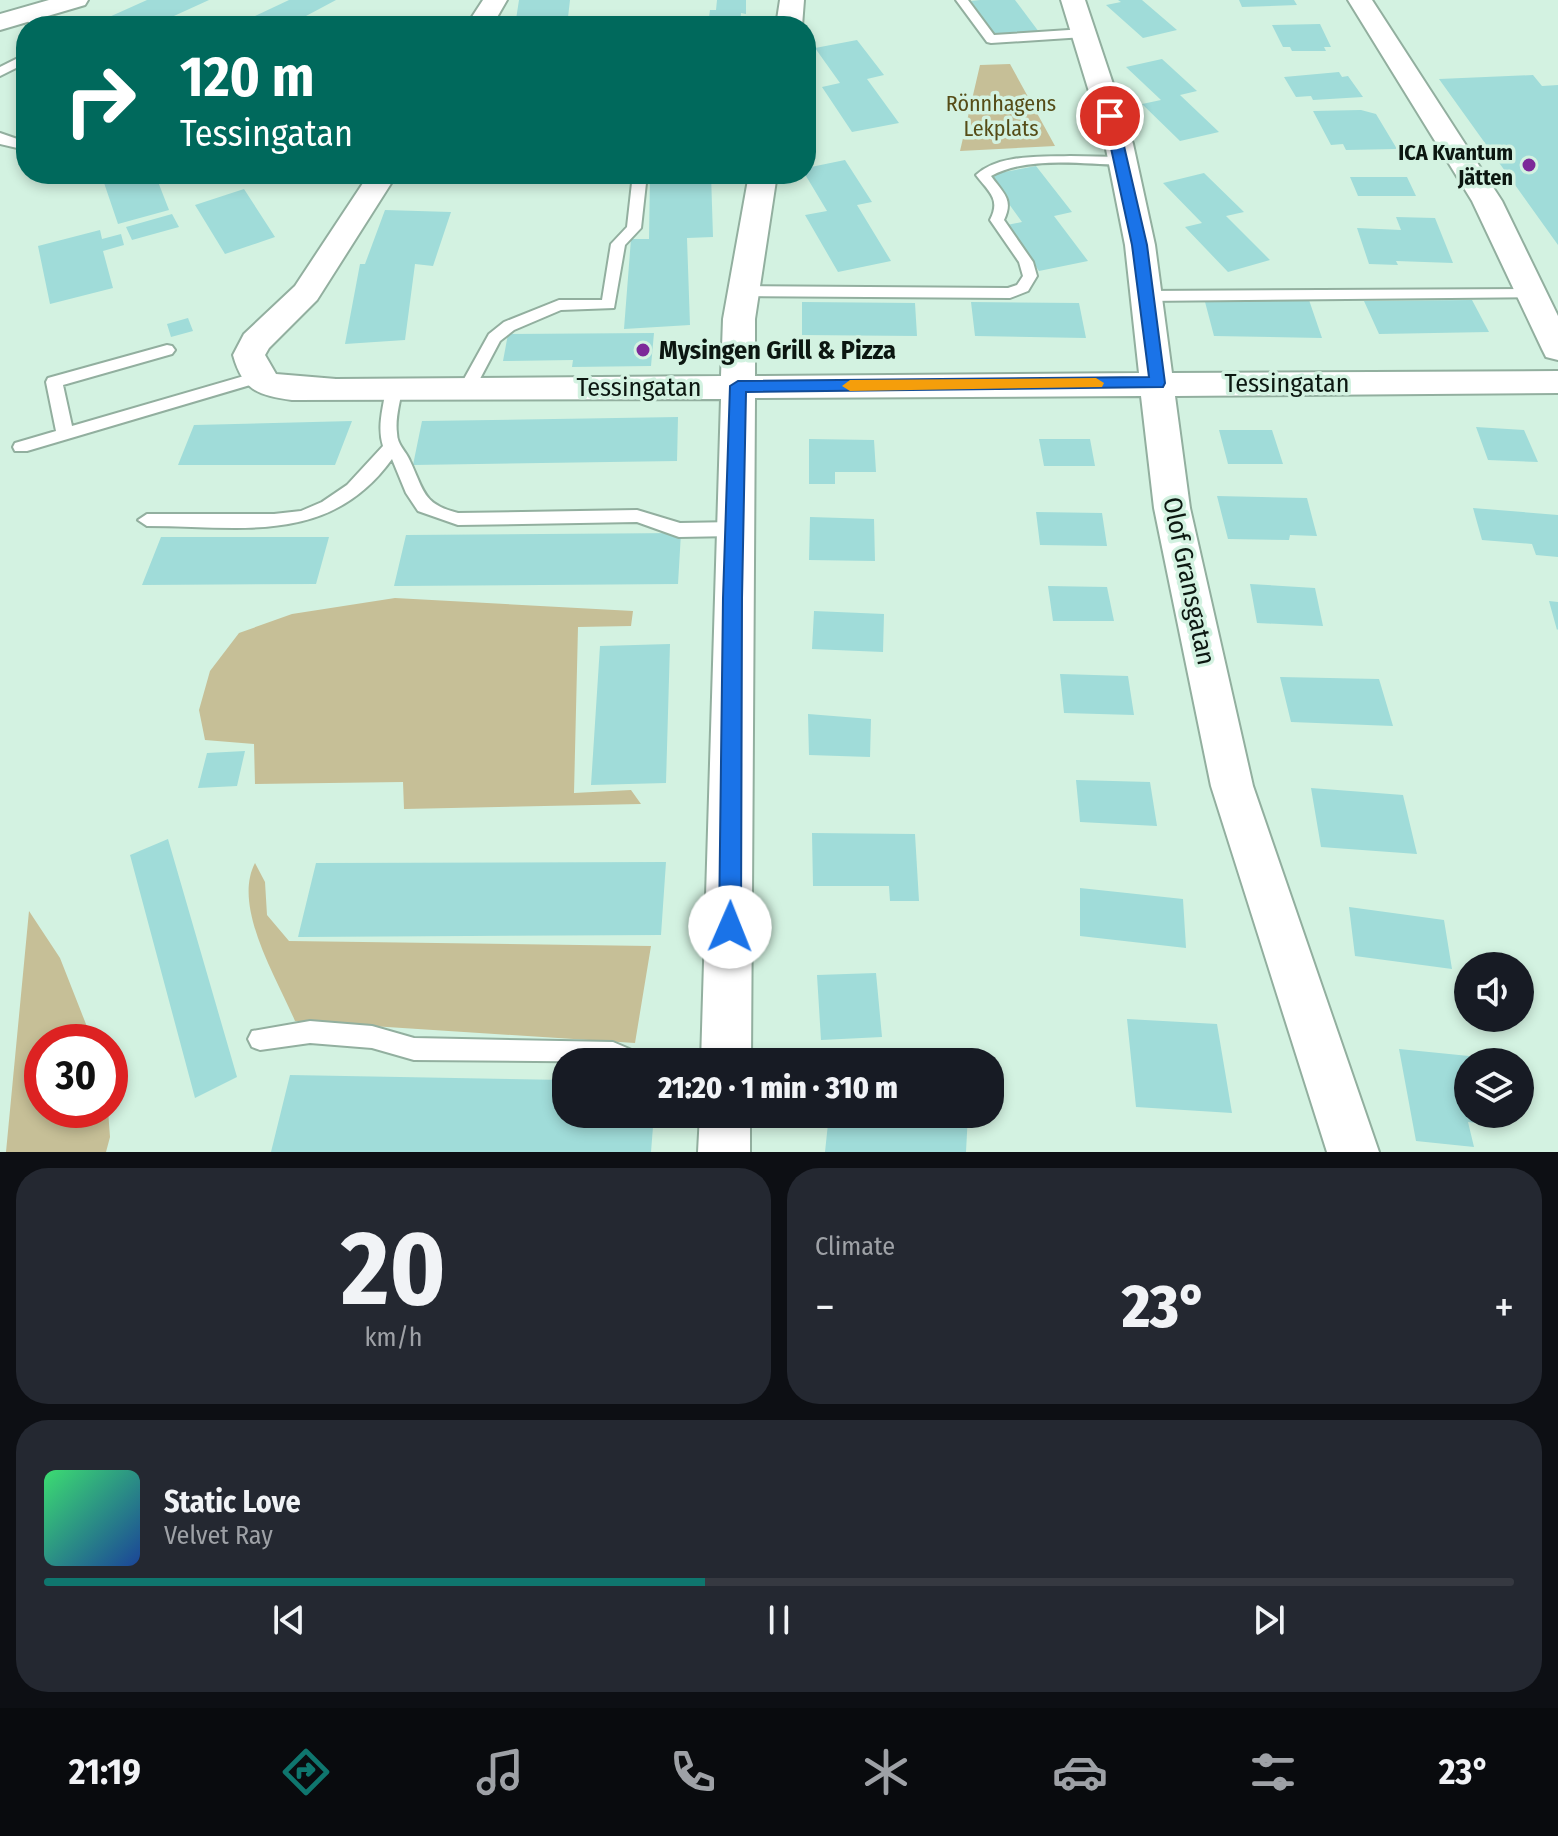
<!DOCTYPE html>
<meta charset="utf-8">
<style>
body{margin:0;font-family:"Fira Sans Condensed",sans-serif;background:#242831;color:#f1f3f6;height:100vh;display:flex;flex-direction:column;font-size:30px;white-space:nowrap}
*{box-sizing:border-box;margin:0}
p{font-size:26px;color:#9ea1a6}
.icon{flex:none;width:44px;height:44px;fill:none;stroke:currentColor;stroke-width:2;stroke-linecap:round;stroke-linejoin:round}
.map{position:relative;height:1152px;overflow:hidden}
.drawer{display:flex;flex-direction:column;gap:16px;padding:16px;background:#0d0f14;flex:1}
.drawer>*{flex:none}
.hud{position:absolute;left:16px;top:16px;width:800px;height:168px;border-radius:32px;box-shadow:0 4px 12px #0003;background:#00695c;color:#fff;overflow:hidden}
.fabs{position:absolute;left:1454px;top:952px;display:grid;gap:16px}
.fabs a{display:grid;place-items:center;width:80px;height:80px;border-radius:50%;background:#171b24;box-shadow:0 4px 12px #0003;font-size:40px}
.speed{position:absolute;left:24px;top:1024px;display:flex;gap:16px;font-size:40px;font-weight:700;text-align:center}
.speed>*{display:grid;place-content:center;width:104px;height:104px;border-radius:50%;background:#171b24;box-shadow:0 4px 12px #0003;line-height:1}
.speed .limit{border:12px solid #d22;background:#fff;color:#111}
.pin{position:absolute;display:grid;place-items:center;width:68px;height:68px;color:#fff;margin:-34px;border:4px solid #fff;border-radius:50%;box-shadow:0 2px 8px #0007}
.me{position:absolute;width:88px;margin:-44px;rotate:1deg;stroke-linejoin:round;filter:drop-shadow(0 0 6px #0008)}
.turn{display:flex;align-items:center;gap:28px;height:168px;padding:0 32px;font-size:36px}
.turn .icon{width:104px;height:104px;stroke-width:2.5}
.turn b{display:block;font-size:56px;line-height:68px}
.big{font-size:60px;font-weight:800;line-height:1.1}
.drawer .widget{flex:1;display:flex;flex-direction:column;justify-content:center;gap:12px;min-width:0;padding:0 28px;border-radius:32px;background:#242831}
.drawer .dial{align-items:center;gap:0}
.dial b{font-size:104px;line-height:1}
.song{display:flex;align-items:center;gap:24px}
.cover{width:96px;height:96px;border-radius:12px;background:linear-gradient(135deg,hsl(140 70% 55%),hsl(220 70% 35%))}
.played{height:8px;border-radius:4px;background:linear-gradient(90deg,#0f766e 45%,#363941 45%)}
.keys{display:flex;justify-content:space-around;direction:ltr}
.heat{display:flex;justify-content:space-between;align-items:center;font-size:44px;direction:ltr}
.drawer .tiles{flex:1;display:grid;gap:16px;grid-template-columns:1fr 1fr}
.widget:last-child{grid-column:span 2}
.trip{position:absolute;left:552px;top:1048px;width:452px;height:80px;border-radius:32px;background:#171b24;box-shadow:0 4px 12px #0003;font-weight:800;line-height:80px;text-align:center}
.tabs{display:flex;height:128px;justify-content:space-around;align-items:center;background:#090b0e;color:#9ea1a6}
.tabs .icon{width:56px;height:56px}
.tabs .selected{color:#0f766e}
.tabs b{font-size:36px;color:#f1f3f6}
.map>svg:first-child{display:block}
</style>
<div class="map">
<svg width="1558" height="1152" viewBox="0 0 1558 1152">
<rect width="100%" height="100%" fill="#d3f2e1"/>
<!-- green -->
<path fill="#c6bf97" d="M1010 64 1055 146 960 151 980 65Z
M395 598 633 611 631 626 578 627 574 793 631 790 641 804 404 809 403 782 255 784 254 744 205 740 199 710 210 671 239 633 292 614Z
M255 863 265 882 267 915 289 941 651 946 635 1043 295 1021C277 978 232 907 255 863Z
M29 911 60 958 93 1042H42V1110H108L110 1137 106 1152H6Z"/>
<!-- building -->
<path fill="#a0dcd9" d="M147 0H209L152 26H89Z
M289 0H336L306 16 317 21 305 26H234Z
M519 0H570L567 26H515Z
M717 0H746V14L741 13 740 26H708L710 10H716Z
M980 0H1015L1039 32 997 38 971 1Z
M1118 0H1142L1177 30 1143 38 1106 5 1121 2Z
M1239 0H1294L1297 5 1242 7Z
M1320 24 1331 47H1324L1326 51H1292L1290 47H1283L1272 25Z
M857 40 884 75 867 79 899 123 852 132 822 87 840 83 815 48Z
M1162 59 1197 91 1180 95 1219 132 1180 141 1142 104 1161 100 1126 67Z
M1339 72 1342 77 1348 76 1363 97 1313 100 1311 96 1296 97 1284 77Z
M1533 75 1542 86 1558 85V245L1439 79Z
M1361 110 1376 114 1397 149 1346 150 1343 144 1331 145 1313 111Z
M845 160 872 202 857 205 891 261 838 272 805 215 827 211 806 176V168Z
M1036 166 1072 212 1054 216 1088 261 1039 271 1007 225 1022 222 988 175Z
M1204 173 1244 212 1226 216 1270 260 1228 272 1185 227 1202 223 1163 183Z
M101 174H155L169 210 118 224Z
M650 174H711L713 237 687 238 690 325 624 329 631 239H649Z
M1350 177H1407L1416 196H1358Z
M244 189 275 237 225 254 195 205Z
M385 210 451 212 433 266 415 264 405 340 345 344 360 264H365Z
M172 214 179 227 132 240 126 227Z
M1396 217 1435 218 1453 263 1396 261 1398 265 1369 264 1357 228 1401 230Z
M100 230 102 239 121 234 124 245 103 251 113 288 50 304 38 246Z
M1204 298 1309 300 1322 338 1214 336Z
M1472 300 1489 332 1379 334 1364 301Z
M802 302 915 303 917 336 802 335Z
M971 302 1079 303 1086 338 975 336Z
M188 318 193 331 171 337 167 324Z
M654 333 651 366 572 367 573 360 503 361 508 334Z
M678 417 677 461 413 465 422 421Z
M352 421 335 465H178L194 425Z
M1476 427 1524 430 1538 462 1488 460Z
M1219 430H1272L1283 464H1228Z
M809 439 874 440 876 472H835V484H809Z
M1039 439H1090L1095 466H1044Z
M1217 496 1307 498 1317 536 1290 535 1289 540 1228 539Z
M1473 508 1558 515V557L1536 555 1532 544 1482 540Z
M1036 512 1102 513 1107 546 1040 545Z
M810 517 874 519 875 561 809 560Z
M681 533 678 584 394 586 406 535Z
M161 537H329L316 584 142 585Z
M1250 584 1315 588 1323 626 1257 623Z
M1048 586 1107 587 1114 621H1053Z
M1549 601 1558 602V629L1557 630Z
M814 611 884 614 883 652 812 649Z
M670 644 666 783 591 785 600 646Z
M1060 674 1128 676 1134 715 1064 713Z
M1280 677 1379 679 1393 726 1291 722Z
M808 714 871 719 870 757 809 755Z
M245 751 237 786 198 788 207 753Z
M1076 780 1150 782 1157 826 1080 822Z
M1311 788 1403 795 1417 854 1321 847Z
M812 833 915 834 919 901H890L889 886H813Z
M168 839 237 1077 195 1098 130 855Z
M666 862 661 935 298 937 316 863Z
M1080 888 1183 899 1186 948 1080 936Z
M1349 907 1444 920 1452 969 1355 956Z
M876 973 882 1037 821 1040 817 975Z
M1127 1019 1217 1024 1232 1113 1136 1107Z
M1399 1049 1489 1058V1062H1468V1114H1501L1504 1126 1468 1122 1474 1147 1416 1141Z
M290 1075 566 1080V1114H654L651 1152H271Z
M829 1114 908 1125 909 1114H968L966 1152H825Z"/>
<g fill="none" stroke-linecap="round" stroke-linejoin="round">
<!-- lane casing -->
<g stroke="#92af9f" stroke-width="4">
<path id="lane" d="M956 0H968L994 35 1084 29 1090 33 1084 37 991 43 987 42Z
M25 12H33L45 26H32L23 15Z
M26 54V63L0 76V67Z
M0 133 26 142V150L0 144Z
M1070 156 1122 157 1129 161 1122 165C1082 164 1027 156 991 176 1003 193 1014 199 1004 220L1033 262 1037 276 1028 291 1010 298 743 296 736 291 743 286 1008 288 1017 285 1023 276 1019 262 990 220C1001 199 989 192 976 175 999 154 1041 157 1070 156Z
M633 174H647L641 228 625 245 614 308 561 310 514 330 500 341 473 392H461L459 388 489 334 504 322 559 300H602L611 244 627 227Z
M1534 289 1539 291V297L1144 301 1137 296 1144 291Z
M167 345 172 346 175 350 172 354 63 385 72 426 258 372 266 377 264 381 27 451H15L13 447 15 443 56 431 46 382 48 378Z
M394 384 402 389C400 403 395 418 397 433 397 445 406 451 410 461 424 490 422 504 458 513L637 510 680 523 734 522 743 529 734 536 679 537 637 522 458 525 418 511 406 493 392 459C329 546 242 526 147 526L138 520 147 514H274L301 511 322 502 347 485 383 446C377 427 383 408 386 389Z
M310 1021 372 1026 414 1038 613 1042 641 1054 645 1062 414 1060 372 1048 310 1043 260 1050 252 1047 248 1039 252 1031Z"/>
</g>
<!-- street casing -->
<g stroke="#92af9f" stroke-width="4">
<path id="street" d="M49 0H88L85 5 0 30V14Z
M483 0H507L492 26H466Z
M780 0H804L802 26H776Z
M1061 0H1085L1133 144 1155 245 1172 373 1558 371V393L1175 396 1190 508 1253 786 1379 1152H1327L1211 786 1154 508 1141 396 755 398 751 1062H701L721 399 292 400C258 395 243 391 233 355L244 334 295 286 369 174H397L317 300 269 348 265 355 276 374 336 379 721 376 723 319 749 174H777L755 319V376L1139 373 1125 245 1105 144Z
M1348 0H1372L1502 201 1558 316V360L1546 357 1542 349 1472 201Z
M700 1114H750V1152H698Z"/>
</g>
<!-- lane -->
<use href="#lane" fill="#fff" fill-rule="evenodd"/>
<!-- street -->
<use href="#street" fill="#fff" fill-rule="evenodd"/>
</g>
<!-- route -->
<path fill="#1a73e8" stroke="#114b97" stroke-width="2" d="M1110 112 1117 116 1147 245 1165 383 1163 387 746 392 742 598 741 927 738 934 730 937 722 934 719 927 723 598 730 386 738 381 1149 377 1132 245 1104 116Z"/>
<!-- slow -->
<path fill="#f59e0b" d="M1096 378 1104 383 1102 387 850 391 842 386 850 380Z"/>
<!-- markers -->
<g fill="#7d2999" stroke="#d3f2e1" stroke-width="3">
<circle cx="1529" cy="165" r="8"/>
<circle cx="643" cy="350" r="8"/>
</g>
<g text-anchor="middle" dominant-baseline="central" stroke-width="7" stroke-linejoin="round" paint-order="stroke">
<!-- far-park labels -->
<g font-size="22" fill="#554c17" stroke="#d3f2e1">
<text x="1001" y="103">Rönnhagens<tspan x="1001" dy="25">Lekplats</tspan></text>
</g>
<!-- far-poi labels -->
<g font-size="22" font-weight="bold" fill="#0c1711" stroke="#d3f2e1" text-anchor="end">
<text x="1513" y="152">ICA Kvantum<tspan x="1513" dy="25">Jätten</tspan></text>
</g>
<!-- poi labels -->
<g font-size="26" font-weight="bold" fill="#0c1711" stroke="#d3f2e1" text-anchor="start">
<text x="659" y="350">Mysingen Grill &amp; Pizza</text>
</g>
<!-- street labels -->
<g font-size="26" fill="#0c1711" stroke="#d3f2e1">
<text x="1287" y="383">Tessingatan</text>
<text x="639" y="387">Tessingatan</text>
<text transform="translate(1189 581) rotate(78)">Olof Gransgatan</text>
</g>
</g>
</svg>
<div class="fabs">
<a><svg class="icon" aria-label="sound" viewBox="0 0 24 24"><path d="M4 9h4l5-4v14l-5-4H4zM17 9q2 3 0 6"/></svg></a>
<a><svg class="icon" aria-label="layers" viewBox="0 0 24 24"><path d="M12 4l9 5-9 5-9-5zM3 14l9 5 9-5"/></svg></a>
</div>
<div class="speed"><div class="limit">30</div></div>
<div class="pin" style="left:1110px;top:116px;background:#d93025"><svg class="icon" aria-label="arrive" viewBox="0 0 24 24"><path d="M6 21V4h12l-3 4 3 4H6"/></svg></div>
<svg class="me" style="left:730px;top:927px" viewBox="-20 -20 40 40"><circle r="19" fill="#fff"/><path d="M0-13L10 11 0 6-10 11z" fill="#1a73e8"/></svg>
<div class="trip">21:20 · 1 min · 310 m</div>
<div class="hud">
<div class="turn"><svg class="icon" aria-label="right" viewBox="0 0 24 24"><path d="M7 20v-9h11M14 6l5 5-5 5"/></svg><div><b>120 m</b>Tessingatan</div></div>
</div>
</div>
<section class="drawer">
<div class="tiles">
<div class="widget dial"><b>20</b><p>km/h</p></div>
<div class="widget"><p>Climate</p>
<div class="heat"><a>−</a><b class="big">23°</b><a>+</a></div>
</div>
<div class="widget">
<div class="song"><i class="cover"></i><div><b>Static Love</b><p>Velvet Ray</p></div></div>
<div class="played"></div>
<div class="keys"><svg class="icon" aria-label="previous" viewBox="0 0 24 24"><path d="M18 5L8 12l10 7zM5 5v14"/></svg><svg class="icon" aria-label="pause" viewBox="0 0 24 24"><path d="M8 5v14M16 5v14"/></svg><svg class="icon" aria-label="next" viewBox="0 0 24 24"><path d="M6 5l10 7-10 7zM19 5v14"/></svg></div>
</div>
</div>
</section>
<nav class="tabs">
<b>21:19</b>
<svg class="icon selected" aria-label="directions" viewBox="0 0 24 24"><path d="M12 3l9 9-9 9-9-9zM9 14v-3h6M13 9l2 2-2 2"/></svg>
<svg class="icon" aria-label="music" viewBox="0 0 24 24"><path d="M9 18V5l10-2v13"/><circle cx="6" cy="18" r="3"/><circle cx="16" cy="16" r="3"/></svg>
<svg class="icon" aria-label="phone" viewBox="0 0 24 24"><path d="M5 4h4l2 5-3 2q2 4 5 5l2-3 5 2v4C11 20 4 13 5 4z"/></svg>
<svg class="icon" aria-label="climate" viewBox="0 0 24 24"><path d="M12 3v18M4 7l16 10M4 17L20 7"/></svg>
<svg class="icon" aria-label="car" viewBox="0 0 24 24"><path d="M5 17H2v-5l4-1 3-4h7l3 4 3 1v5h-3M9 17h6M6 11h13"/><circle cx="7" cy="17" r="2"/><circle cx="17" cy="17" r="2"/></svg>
<svg class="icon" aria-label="filters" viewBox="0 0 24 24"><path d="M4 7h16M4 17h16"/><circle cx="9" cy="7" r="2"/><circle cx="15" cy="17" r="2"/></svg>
<b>23°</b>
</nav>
